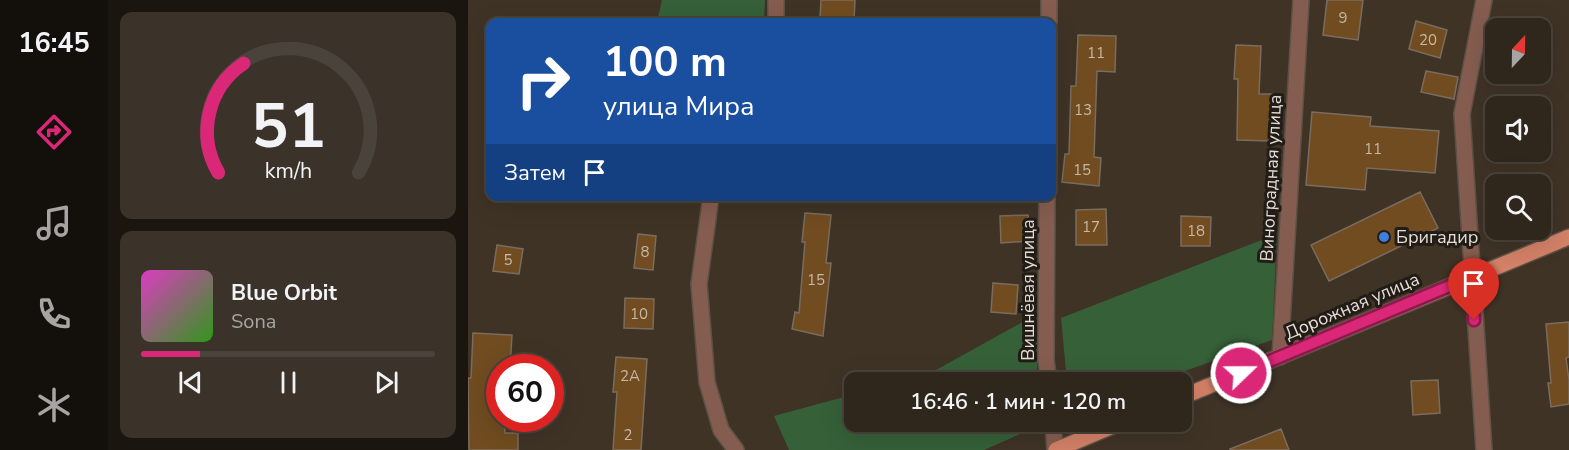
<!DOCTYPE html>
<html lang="ru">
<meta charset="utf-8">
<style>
body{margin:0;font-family:"Nunito Sans",sans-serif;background:#3b3229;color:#f1f3f6;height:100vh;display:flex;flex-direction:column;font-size:22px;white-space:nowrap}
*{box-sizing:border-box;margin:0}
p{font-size:20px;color:#a7a5a3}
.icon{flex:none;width:33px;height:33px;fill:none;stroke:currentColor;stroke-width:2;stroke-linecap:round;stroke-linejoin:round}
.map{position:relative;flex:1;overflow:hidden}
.panel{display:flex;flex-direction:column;gap:12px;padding:12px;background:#1a150f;width:360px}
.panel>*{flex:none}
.hud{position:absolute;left:18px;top:18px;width:570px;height:183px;border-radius:12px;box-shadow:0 6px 24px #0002,0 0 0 2px #4a433b;background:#1a4fa0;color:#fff;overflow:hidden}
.needle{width:39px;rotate:22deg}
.buttons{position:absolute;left:1017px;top:18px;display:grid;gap:12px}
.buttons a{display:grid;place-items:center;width:66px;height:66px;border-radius:12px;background:#2f261c;box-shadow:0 6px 24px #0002,0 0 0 2px #4a433b;font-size:30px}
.speed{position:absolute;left:18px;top:354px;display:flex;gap:12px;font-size:30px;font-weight:700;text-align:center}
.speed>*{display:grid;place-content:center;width:78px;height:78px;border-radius:50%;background:#2f261c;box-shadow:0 6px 24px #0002,0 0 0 2px #4a433b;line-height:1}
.speed .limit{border:9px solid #d22;background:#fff;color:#111}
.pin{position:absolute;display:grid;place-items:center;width:51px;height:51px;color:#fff;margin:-62px -26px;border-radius:50% 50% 50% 0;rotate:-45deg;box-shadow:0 0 6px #0007}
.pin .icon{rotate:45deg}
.me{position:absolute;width:66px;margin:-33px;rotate:68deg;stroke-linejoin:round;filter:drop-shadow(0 0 4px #0008)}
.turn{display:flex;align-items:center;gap:21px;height:126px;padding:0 18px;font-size:27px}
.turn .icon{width:78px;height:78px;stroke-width:2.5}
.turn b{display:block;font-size:42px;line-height:51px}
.then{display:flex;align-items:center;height:57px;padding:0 18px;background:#0003;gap:12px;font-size:22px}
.panel .widget{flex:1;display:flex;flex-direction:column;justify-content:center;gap:9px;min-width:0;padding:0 21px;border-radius:12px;background:#3b3229}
.panel .dial{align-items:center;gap:0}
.dial svg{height:156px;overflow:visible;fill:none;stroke:#4a433b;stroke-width:7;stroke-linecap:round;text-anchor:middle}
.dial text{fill:#f1f3f6;stroke:none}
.song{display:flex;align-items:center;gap:18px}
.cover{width:72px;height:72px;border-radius:9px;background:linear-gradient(135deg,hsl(310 70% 55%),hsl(110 70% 35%))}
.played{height:6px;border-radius:3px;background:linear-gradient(90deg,#db2777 20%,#4a433b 20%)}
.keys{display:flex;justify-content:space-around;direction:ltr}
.trip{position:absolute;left:376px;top:372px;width:348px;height:60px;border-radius:12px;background:#2f261c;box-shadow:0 6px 24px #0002,0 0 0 2px #4a433b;font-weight:600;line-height:60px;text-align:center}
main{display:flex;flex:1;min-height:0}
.dock{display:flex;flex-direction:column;width:108px;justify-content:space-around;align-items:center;background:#130f0b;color:#a7a5a3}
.dock .icon{width:42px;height:42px}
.dock .current{color:#db2777}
.dock b{font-size:27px;color:#f1f3f6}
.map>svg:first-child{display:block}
</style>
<main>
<nav class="dock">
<b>16:45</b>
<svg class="icon current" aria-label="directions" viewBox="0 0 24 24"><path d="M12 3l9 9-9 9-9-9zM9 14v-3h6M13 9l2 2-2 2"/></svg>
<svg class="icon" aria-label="music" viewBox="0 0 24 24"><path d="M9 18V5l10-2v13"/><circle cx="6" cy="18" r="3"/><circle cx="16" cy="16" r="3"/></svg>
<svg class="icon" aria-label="phone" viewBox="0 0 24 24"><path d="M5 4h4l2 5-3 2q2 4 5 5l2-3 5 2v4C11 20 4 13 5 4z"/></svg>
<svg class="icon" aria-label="climate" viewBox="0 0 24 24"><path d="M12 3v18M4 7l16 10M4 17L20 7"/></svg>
</nav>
<section class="panel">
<div class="widget dial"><svg viewBox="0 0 100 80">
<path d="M14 69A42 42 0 1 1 86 69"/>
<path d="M14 69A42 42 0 0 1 27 13" stroke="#db2777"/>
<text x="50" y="56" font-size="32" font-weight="700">51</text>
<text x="50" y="72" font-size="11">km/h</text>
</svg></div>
<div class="widget">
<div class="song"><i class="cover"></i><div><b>Blue Orbit</b><p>Sona</p></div></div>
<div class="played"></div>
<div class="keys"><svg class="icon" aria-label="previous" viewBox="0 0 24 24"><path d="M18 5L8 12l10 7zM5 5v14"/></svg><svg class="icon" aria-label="pause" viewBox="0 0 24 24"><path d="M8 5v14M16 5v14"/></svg><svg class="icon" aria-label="next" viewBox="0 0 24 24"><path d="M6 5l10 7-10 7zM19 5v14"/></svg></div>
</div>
</section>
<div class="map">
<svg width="1101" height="450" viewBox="0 0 1101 450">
<rect width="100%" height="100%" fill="#3f3326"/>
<!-- green -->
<path fill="#356038" d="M194 0H297L296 22H189Z
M809 234 804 340 686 382H599L593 318Z
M569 314V382H432L459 375Z
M387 394V422H570V426L516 450H321L306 416Z"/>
<!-- building -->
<path fill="#704c20" stroke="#7a6c5e" stroke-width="1.5" d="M353 0H387L386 20 352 18Z
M859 0H895L890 40 855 35Z
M948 21 979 30 972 58 941 49Z
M610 35 648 36 647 72 629 71 626 157 633 158 631 186 594 182 597 154H601L603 86H608Z
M768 45 793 46 791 94H804L803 141 769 140 770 79H766Z
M958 71 990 77 986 99 953 92Z
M844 112 903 117 902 126 971 131 967 173 899 168 897 190 838 185Z
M952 192 970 228 861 281 843 245Z
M638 209 639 245H608V210Z
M337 213 363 215 358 263H363L355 336 324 329 327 312 331 313 337 242H334Z
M560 215 562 241 533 243 532 216Z
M713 216 743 217 742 246H713Z
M170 234 188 236 185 270 166 268Z
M29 245 55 249 51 274 25 271Z
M525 283 550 285 548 314 523 312Z
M157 298 186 299 185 329 156 328Z
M1101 322V357L1098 358 1101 380V404L1083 407 1080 383H1083L1078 324Z
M5 333 44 335 42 368H32V418H37V433H50V450H1L0 378H3Z
M148 357 179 359 173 450H145L149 392H145Z
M970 380 972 413 945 415 943 381Z
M813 429 821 450H762V449Z"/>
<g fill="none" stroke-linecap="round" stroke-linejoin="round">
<!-- minor casing -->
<g stroke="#5d5146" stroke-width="18">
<path id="minor" d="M308 0V22
M581 22V0
M243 196 231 284 239 382 253 430 268 450
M579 196 578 360 581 382
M812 357 833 0
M585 422 587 450
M1016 450 994 114 1016 0"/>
</g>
<!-- major casing -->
<g stroke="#5d5146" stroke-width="18">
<path id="major" d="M714 397 1101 237
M588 450 654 422"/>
</g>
<!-- minor -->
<use href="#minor" stroke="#855d50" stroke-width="15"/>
<!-- major -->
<use href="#major" stroke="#d38167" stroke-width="15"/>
</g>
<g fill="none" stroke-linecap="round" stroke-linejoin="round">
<!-- route casing -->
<g stroke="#8e194d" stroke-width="15">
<path id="route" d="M773 373 1003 277 1006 320"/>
</g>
<!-- route -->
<use href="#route" stroke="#db2777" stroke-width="10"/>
</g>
<!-- markers -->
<circle fill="#3f7fe0" stroke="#211c16" stroke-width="2" cx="916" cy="237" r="6"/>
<g text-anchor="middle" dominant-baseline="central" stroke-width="6" stroke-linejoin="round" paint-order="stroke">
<!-- number labels -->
<g font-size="15" fill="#c7b8a8">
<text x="875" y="18">9</text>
<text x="960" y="40">20</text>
<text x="628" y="53">11</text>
<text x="615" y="110">13</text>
<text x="905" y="149">11</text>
<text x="614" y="170">15</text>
<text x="623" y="227">17</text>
<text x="728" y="231">18</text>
<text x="177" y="252">8</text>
<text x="40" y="260">5</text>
<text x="348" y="280">15</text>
<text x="171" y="314">10</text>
<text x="162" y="376">2А</text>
<text x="160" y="435">2</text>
</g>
<!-- street labels -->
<g font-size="18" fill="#e4dcd5" stroke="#211c16">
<text transform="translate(803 178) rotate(-87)">Виноградная улица</text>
<text transform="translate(560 290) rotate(-90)">Вишнёвая улица</text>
<text transform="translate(884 306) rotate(-23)">Дорожная улица</text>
</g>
<!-- poi labels -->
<g font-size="18" fill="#e4dcd5" stroke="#211c16" text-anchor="start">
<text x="928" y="237">Бригадир</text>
</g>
</g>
</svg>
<div class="buttons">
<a><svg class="needle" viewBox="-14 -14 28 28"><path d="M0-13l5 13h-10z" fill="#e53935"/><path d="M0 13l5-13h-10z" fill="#a7a5a3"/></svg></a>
<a><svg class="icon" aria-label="sound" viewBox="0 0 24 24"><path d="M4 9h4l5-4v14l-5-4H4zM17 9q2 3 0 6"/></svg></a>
<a><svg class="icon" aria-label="search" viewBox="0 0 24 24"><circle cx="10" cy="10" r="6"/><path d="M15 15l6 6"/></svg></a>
</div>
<div class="speed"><div class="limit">60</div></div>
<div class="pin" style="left:1006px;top:320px;background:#d93025"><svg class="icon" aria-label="arrive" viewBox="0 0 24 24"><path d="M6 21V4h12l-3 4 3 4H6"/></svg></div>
<svg class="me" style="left:773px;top:373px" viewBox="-20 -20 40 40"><circle r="17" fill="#db2777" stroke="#fff" stroke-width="3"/><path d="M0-11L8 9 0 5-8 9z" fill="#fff"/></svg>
<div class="trip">16:46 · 1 мин · 120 m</div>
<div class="hud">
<div class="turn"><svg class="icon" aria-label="right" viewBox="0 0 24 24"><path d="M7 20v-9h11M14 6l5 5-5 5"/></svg><div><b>100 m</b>улица Мира</div></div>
<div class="then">Затем<svg class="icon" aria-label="arrive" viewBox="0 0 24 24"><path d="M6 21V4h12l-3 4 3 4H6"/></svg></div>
</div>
</div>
</main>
